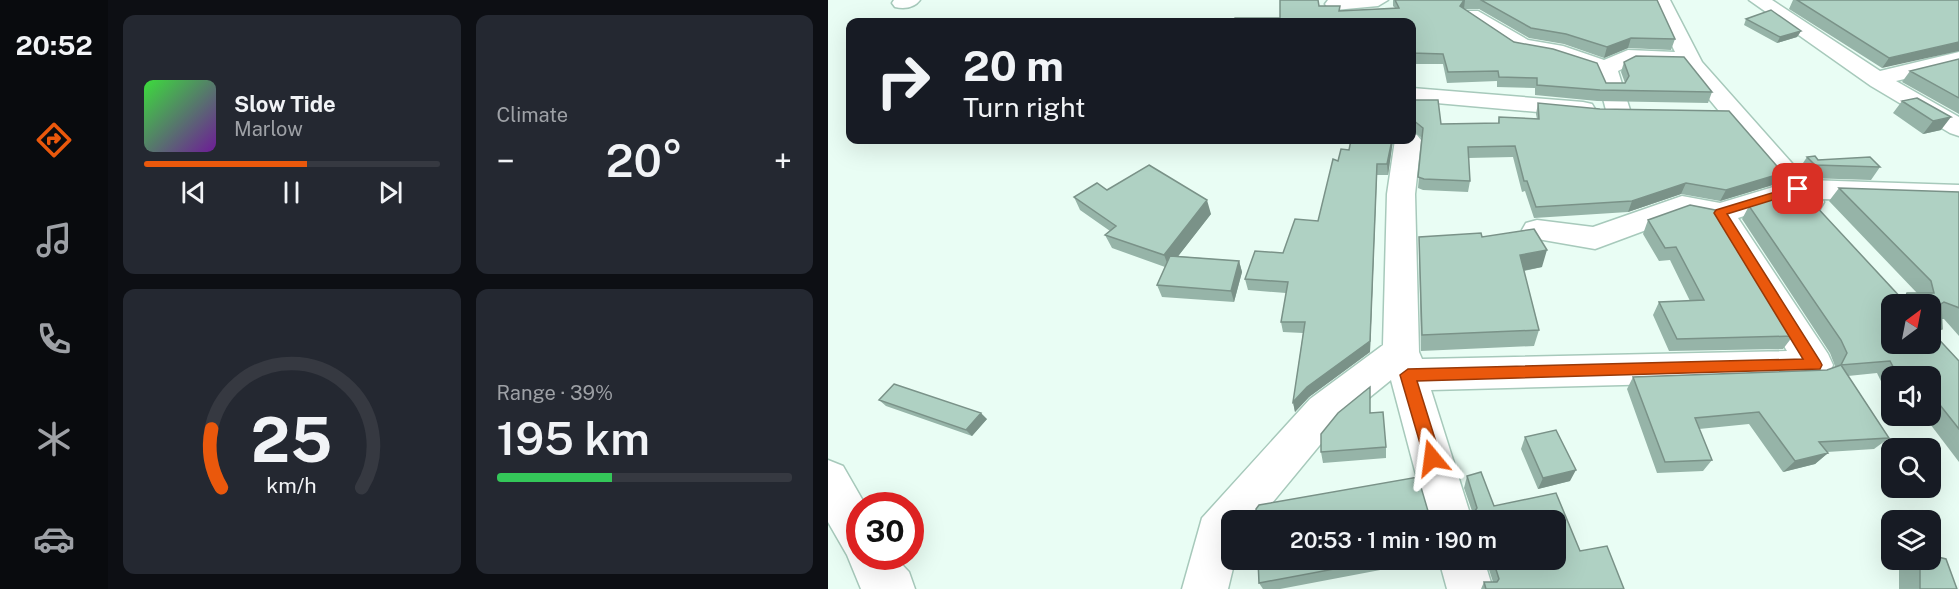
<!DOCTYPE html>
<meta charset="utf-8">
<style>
body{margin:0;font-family:"Public Sans",sans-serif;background:#242831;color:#f1f3f6;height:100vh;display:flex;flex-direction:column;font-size:22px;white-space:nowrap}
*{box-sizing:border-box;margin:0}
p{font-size:20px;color:#9ea1a6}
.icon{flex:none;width:33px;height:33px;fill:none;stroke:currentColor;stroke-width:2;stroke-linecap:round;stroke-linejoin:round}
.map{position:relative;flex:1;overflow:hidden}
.panel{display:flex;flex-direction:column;gap:15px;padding:15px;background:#0d0f14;width:720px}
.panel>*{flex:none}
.top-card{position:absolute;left:18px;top:18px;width:570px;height:126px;border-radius:12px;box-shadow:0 6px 24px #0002;background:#171b24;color:#f1f3f6;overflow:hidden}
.needle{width:39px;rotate:32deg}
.buttons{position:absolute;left:1053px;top:294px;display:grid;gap:12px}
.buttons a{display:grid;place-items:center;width:60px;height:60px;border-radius:12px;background:#171b24;box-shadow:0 6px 24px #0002;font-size:30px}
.speed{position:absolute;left:18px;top:492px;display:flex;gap:12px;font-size:30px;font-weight:700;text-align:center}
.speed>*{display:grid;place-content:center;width:78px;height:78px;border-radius:50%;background:#171b24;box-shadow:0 6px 24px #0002;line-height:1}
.speed .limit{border:9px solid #d22;background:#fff;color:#111}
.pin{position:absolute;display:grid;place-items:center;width:51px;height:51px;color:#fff;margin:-26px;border-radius:12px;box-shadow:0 3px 9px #0006}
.me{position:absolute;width:66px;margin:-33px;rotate:344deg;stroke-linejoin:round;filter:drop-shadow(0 0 4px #0008)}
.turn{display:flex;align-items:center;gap:21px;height:126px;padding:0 18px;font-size:27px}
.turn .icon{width:78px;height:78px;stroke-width:2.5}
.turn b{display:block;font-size:42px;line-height:51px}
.big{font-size:45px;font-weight:600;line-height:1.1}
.panel .widget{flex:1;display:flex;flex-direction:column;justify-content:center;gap:9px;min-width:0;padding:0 21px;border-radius:12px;background:#242831}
.panel .dial{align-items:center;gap:0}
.dial svg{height:156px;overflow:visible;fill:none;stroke:#363941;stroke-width:7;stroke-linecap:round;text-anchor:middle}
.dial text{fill:#f1f3f6;stroke:none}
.song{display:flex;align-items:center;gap:18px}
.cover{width:72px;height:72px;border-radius:9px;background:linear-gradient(135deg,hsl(120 70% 55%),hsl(280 70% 35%))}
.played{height:6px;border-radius:3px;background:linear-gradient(90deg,#ea580c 55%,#363941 55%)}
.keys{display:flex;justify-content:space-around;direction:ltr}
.heat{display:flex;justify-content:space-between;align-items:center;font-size:33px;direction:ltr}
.charge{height:9px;border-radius:4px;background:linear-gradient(90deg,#34c759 39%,#363941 0)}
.panel .tiles{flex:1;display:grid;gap:15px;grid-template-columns:repeat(2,1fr)}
.trip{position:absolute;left:393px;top:510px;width:345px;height:60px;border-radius:12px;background:#171b24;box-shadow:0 6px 24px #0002;font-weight:600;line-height:60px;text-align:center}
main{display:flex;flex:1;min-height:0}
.menu{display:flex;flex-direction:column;width:108px;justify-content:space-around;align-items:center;background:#090b0e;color:#9ea1a6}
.menu .icon{width:42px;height:42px}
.menu .on{color:#ea580c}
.menu b{font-size:27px;color:#f1f3f6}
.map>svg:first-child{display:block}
</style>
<main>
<nav class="menu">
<b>20:52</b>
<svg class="icon on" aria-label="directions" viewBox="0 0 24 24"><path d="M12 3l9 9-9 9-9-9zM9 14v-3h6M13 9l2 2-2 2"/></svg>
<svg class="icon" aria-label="music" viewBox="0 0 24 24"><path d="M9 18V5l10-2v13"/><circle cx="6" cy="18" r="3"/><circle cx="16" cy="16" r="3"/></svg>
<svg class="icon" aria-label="phone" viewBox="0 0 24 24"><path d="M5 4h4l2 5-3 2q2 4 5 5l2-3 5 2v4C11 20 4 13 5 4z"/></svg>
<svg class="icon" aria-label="climate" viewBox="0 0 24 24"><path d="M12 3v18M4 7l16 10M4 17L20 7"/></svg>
<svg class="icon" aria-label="car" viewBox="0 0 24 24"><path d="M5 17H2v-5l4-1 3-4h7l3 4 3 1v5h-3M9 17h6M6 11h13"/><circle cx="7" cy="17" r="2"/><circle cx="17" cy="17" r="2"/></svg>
</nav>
<section class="panel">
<div class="tiles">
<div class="widget">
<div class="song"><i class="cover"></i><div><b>Slow Tide</b><p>Marlow</p></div></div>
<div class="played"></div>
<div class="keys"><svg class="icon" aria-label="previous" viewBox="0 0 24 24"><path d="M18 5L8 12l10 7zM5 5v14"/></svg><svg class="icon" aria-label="pause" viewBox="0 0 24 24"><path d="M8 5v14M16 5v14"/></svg><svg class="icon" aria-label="next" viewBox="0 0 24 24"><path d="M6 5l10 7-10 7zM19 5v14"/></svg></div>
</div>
<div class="widget"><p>Climate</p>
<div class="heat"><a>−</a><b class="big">20°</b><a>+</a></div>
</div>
<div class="widget dial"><svg viewBox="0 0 100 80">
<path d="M14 69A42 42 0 1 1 86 69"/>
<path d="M14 69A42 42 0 0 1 9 39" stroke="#ea580c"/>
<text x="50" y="56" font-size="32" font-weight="700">25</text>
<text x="50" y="72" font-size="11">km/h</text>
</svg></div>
<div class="widget"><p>Range · 39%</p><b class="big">195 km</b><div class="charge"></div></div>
</div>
</section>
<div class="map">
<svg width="1131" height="589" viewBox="0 0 1131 589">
<rect width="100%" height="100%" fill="#e9fdf4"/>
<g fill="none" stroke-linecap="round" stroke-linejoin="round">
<!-- minor casing -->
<g stroke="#a7c9bb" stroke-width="3">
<path id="minor" d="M66 0H92C86 8 76 9 67 7L64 3Z
M500 0H560L550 6 507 10 500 8 497 4Z
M822 0H842L874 62 979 180 1131 185V203L994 199 996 202 992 209C979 212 973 210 965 200L910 218 1000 354 1005 365 1000 376 987 380 603 390 644 520H600L563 380 510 423 430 520H404V560H407L400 589H354L374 518 482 399 555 345 559 194 567 140H584V133L589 135 593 140 587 194 591 352 594 359 959 351 882 221 856 216 767 249 698 237 694 230 698 223 709 220 765 227 854 196 892 203 952 185 853 65 804 64 790 71 802 110 799 115 790 117 781 115 778 110 768 72 723 57 686 50 633 15 636 11H650L700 40 735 46 776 60 800 50 847 52Z
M921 0H944L1052 71 1131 52V66L1068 81 1131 117V136L1122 133 1043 86Z
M584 88 755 102 764 104 767 109 764 114 755 116 586 101 584 100Z
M0 460 15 466 38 506H32V556H66L81 572 87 589H33L19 555 0 522Z
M611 560H656L665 589H619Z"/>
</g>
<!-- minor -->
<use href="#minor" fill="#fff" fill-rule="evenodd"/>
</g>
<!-- wall -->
<path fill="#96b4a8" d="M565 0H829L847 39 843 50 800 48 776 58 736 44 701 38 651 9H636L686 42 778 83H797L793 72 796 62 884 92 880 103 769 101 707 95V88L669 87V81L619 83 615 64H584V22L452 18 491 6H512V11L567 8 565 6Z
M965 0H1131L1054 68 961 9Z
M918 19 973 31 969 37 949 43 916 25Z
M1131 59V114L1074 82 1082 71Z
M1089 98 1113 130 1095 134 1065 113 1074 101Z
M584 100 613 124 670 123 671 117 709 119 708 114 710 103 955 173 948 184 892 201 853 194 800 212 706 218 697 191 694 192 685 157 640 158 642 181 640 192 595 190 590 188 594 138 585 131Z
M523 140H565L560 175H549L542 352 481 397 467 412 465 402 475 333 455 332 453 322 458 293 420 290 417 279 455 253 490 221 510 161 521 150Z
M979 157 990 160 1052 167 1043 180 979 178 971 169Z
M1011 188 1131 192V336L1116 319H1113L1107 335 1131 361V462L1096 416H1102V376H1064V404L1049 373 1020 376 1061 438 1046 449 999 452 1000 453 987 464 955 472 921 424 871 429 884 460 875 471 829 473 799 389 805 377 999 370 1006 368 1007 366 1002 353 914 219 921 206 1074 298 1079 293H1089L1001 201Z
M279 190 383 214 350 256 411 261 414 272 406 302 334 297 329 285 337 267 284 248 277 235 282 231 252 210 246 197Z
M820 220 965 336 955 349 841 351 825 315 831 302 862 301 842 260 831 261 815 234Z
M591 237H654L714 267 696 271 711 330 706 346 593 351 591 254Z
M542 387V413L558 447V458L495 463 493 452Z
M51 400 159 419 144 436 58 406Z
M697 437 742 481 710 489 693 449Z
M639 476 666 506 752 551 796 589H653L656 582H665L658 560H728L600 511H644L636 488Z
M430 560H605L452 589H435L431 583Z
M1077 560H1102L1129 589H1071V563Z"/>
<!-- shaded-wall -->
<path fill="#7a9288" d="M636 0H637L636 9 632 6Z
M973 31 969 37 949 43 952 37Z
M803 38 800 48 776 58 779 47Z
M1131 42V51L1054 68 1061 58Z
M1123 117 1113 130 1095 134 1105 121Z
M585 120V131L584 134V124Z
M564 140H565L560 175 559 164Z
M549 164 542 352 481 397 467 412 465 402Z
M955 173 948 184 892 201 898 190Z
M858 183 853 194 800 212 804 201Z
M379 200 383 214 341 268 336 255Z
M719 250 714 267 688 272 692 255Z
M411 261 414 272 406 302 403 291Z
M1114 329 1102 339 1103 331Z
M153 413 159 419 144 436 138 430Z
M1000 453 987 464 955 472 967 461Z
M748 470 742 481 710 489 715 478Z"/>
<!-- building -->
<path fill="#afd1c3" stroke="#7a9288" stroke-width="1.5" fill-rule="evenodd" d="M452 0H490L491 6H512L511 11 571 8 567 0H636L632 6 686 42 725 49 769 63 778 83H797L801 76 796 62 808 56 856 57 884 92 772 90 709 85V78L671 77 670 71 620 72 615 54 584 53V22H405L407 18H452Z
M653 0H829L847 39 803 38 779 47 738 34 703 28Z
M969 0H1131V42L1061 58Z
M943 10 973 31 952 37 918 19Z
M1131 59V98L1082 71Z
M1089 98 1123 117 1105 121 1074 101Z
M584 100H610L613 124 671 123V117L711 119 710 103 772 109 901 111 955 173 898 190 858 183 804 201 708 207 699 181H696L687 146 640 147 642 181 596 179 590 177 595 128 585 120 584 124Z
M523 140H564L559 164H549L542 341 479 387 465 402 477 322H453L460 282 417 279 427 251 455 253 467 219 490 221 505 159 510 161 513 149 521 150Z
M987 156 990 160 1042 157 1052 167 987 165 979 157Z
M321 165 379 200 336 255 277 235 288 226 246 197 269 183 279 190Z
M1011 188 1131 192V308L1129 307 1116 302 1113 304 1114 329 1103 331 1131 361V429L1108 400 1102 399V376H1070L1062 361 1013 365 1019 353 1013 340 921 206 972 189 1076 301 1079 293H1106L1103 281ZM1064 304H1102V344H1064Z
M862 205 887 210 965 336 849 339 831 302 876 300 848 247 837 248 820 220Z
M706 229 719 250 692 255 711 330 594 335 591 237 653 233 654 237Z
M342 256 411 261 403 291 329 285Z
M1013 365 1061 438 991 442 1000 453 967 461 931 412 867 418 884 460 837 462 805 377 999 370Z
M66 384 153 413 138 430 51 400Z
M542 387V413L555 412 558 447 493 452V434L510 413Z
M728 430 748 470 715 478 697 437Z
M653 472 666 506 728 493 752 551 779 546 796 589H658L656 582H669L671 579 665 560H728V520H429L428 509 431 505 590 477 600 511H647L649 508 639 476Z
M1102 555 1118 559 1129 589H1092V560H1102Z
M430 560H554L431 583Z"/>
<!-- route -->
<path fill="#ea580c" stroke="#983908" stroke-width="1.5" d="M970 185 975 189 974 191 899 214 992 361 994 365 992 369 589 381 613 458 610 464 604 466 598 464 572 375 580 369 975 359 886 213 888 210Z"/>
</svg>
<div class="buttons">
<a><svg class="needle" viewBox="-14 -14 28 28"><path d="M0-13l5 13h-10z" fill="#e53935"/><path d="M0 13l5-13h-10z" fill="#9ea1a6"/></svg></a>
<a><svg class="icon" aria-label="sound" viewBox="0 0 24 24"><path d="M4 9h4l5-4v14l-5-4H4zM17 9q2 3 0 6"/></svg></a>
<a><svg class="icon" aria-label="search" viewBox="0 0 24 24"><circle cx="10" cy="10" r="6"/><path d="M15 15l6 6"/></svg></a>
<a><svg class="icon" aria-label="layers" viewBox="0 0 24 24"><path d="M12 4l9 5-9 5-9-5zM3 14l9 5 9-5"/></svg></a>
</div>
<div class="speed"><div class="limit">30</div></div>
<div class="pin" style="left:970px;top:189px;background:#d93025"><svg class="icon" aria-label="arrive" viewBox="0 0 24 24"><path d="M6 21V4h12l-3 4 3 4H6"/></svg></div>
<svg class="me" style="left:604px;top:458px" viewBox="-20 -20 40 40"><path d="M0-17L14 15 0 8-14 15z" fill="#ea580c" stroke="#fff" stroke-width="4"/></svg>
<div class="trip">20:53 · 1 min · 190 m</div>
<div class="top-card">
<div class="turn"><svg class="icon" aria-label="right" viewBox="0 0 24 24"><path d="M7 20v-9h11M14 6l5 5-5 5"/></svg><div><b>20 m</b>Turn right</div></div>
</div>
</div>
</main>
